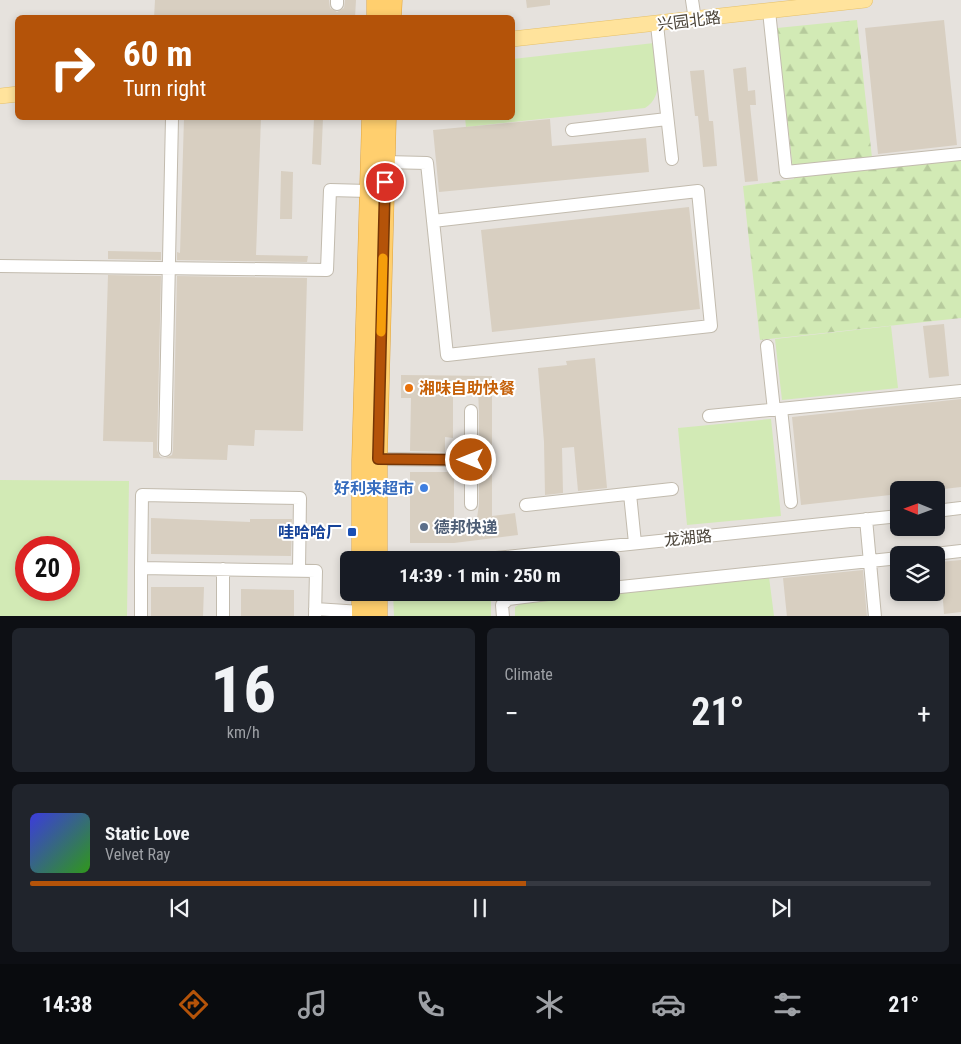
<!DOCTYPE html>
<meta charset="utf-8">
<style>
body{margin:0;font-family:"Roboto Condensed","Noto Sans SC",sans-serif;background:#20242c;color:#f1f3f6;height:100vh;display:flex;flex-direction:column;font-size:19px;white-space:nowrap}
*{box-sizing:border-box;margin:0}
p{font-size:16px;color:#9ea1a6}
.icon{flex:none;width:28px;height:28px;fill:none;stroke:currentColor;stroke-width:2;stroke-linecap:round;stroke-linejoin:round}
.map{position:relative;height:616px;overflow:hidden}
.drawer{display:flex;flex-direction:column;gap:12px;padding:12px;background:#0d0f14;flex:1}
.drawer>*{flex:none}
.banner{position:absolute;left:15px;top:15px;width:500px;height:105px;border-radius:8px;box-shadow:0 2px 8px #0003;background:#b45309;color:#fff;overflow:hidden}
.needle{width:32px;rotate:271deg}
.controls{position:absolute;left:890px;top:481px;display:grid;gap:10px}
.controls a{display:grid;place-items:center;width:55px;height:55px;border-radius:8px;background:#171b24;box-shadow:0 2px 8px #0003;font-size:25px}
.speed{position:absolute;left:15px;top:536px;display:flex;gap:10px;font-size:25px;font-weight:700;text-align:center}
.speed>*{display:grid;place-content:center;width:65px;height:65px;border-radius:50%;background:#171b24;box-shadow:0 2px 8px #0003;line-height:1}
.speed .limit{border:8px solid #d22;background:#fff;color:#111}
.pin{position:absolute;display:grid;place-items:center;width:42px;height:42px;color:#fff;margin:-21px;border:2px solid #fff;border-radius:50%;box-shadow:0 1px 5px #0007}
.me{position:absolute;width:55px;margin:-28px;rotate:270deg;stroke-linejoin:round;filter:drop-shadow(0 0 4px #0008)}
.turn{display:flex;align-items:center;gap:18px;height:105px;padding:0 25px;font-size:22px}
.turn .icon{width:65px;height:65px;stroke-width:2.5}
.turn b{display:block;font-size:35px;line-height:42px}
.big{font-size:38px;font-weight:700;line-height:1.1}
.drawer .widget{flex:1;display:flex;flex-direction:column;justify-content:center;gap:8px;min-width:0;padding:0 18px;border-radius:8px;background:#20242c}
.drawer .dial{align-items:center;gap:0}
.dial b{font-size:65px;line-height:1}
.song{display:flex;align-items:center;gap:15px}
.cover{width:60px;height:60px;border-radius:8px;background:linear-gradient(135deg,hsl(240 70% 55%),hsl(110 70% 35%))}
.played{height:5px;border-radius:2px;background:linear-gradient(90deg,#b45309 55%,#363941 55%)}
.keys{display:flex;justify-content:space-around;direction:ltr}
.heat{display:flex;justify-content:space-between;align-items:center;font-size:28px;direction:ltr}
.drawer .tiles{flex:1;display:grid;gap:12px;grid-template-columns:1fr 1fr}
.widget:last-child{grid-column:span 2}
.trip{position:absolute;left:340px;top:551px;width:280px;height:50px;border-radius:8px;background:#171b24;box-shadow:0 2px 8px #0003;font-weight:700;line-height:50px;text-align:center}
.tabs{display:flex;height:80px;justify-content:space-around;align-items:center;background:#090b0e;color:#9ea1a6}
.tabs .icon{width:35px;height:35px}
.tabs .active{color:#b45309}
.tabs b{font-size:22px;color:#f1f3f6}
.map>svg:first-child{display:block}
</style>
<div class="map">
<svg width="961" height="617" viewBox="0 0 961 617">
<defs>
<pattern id="forest-firs" width="22" height="20" patternUnits="userSpaceOnUse" patternTransform="scale(1.25)"><rect width="22" height="20" fill="#d2eab5"/><path d="M5 1l3.5 6h-7zM16 11l3.5 6h-7z" fill="#b6ca9c"/></pattern>
</defs>
<rect width="100%" height="100%" fill="#f6f3ec"/>
<!-- industrial -->
<path fill="#e6e2dd" fill-rule="evenodd" d="M0 0H961V616H0ZM18 18H512V118H18ZM899 490H936V528H899ZM26 548H69V590H26ZM899 555H936V592H899ZM349 560H611V592H349Z"/>
<!-- grass -->
<path fill="#d2eab5" fill-rule="evenodd" d="M654 43C656 63 666 96 645 108L466 127 465 118H512L513 59Z
M891 326 898 388 782 400 775 339Z
M771 419 781 516 687 525 678 428Z
M0 480 129 481 127 616H0ZM26 548H69V590H26Z
M769 577 774 616 515 617V607L522 603Z
M393 593V592L502 593 491 601V617L394 616Z"/>
<!-- forest -->
<path fill="url(#forest-firs)" d="M857 20 873 167 961 157V318L760 340 743 186 794 179 777 28Z"/>
<!-- building -->
<path fill="#d8cfc1" d="M155 0H329L330 8 337 12 344 8 345 0H356L355 18H154Z
M526 0H550V5L527 8Z
M944 20 957 145 878 154 865 28Z
M746 67 748 91 755 90 756 105H750L758 181 745 182 733 69Z
M704 70 709 121H713L717 166 703 167 698 116H695L690 71Z
M184 118H261L256 255 308 256 307 262 177 260V252L180 253Z
M314 118H323L321 165 312 164Z
M550 119 552 146 646 138 649 172 439 192 433 130Z
M281 171 293 172 292 219H280Z
M689 207 700 309 492 332 481 230Z
M108 251 161 252V260L108 259Z
M108 275 161 276 157 450 160 457 165 458 172 455 173 450 177 276 307 278 303 431 255 430 254 446 228 445 227 460 153 458V442L103 441Z
M944 324 949 376 929 378 923 326Z
M595 358 607 488 578 491 574 447 562 448 563 493 545 495 544 442 538 368 567 365 566 361Z
M401 375 492 376V516L515 513 518 535 454 543H410V472H454V522L477 518 479 504V411L478 392H453V438L445 437V452L410 451 411 398H401Z
M961 399V487L935 490H899V494L801 505 792 417Z
M151 518 250 522V519H292L291 556 151 554Z
M961 560V612L944 614 940 562Z
M863 570 867 617H787L783 578Z
M151 587H204L203 617H151Z
M241 589 294 590V617H241Z"/>
<g fill="none" stroke-linecap="round" stroke-linejoin="round">
<!-- minor casing -->
<g stroke="#c2bbae" stroke-width="14">
<path id="minor" d="M692 0 695 20
M337 4V0
M769 11 786 172 961 154
M657 25 672 159
M572 130 667 119
M385 162 427 163 447 355 711 326 698 191 433 221
M0 266 327 270 330 190 368 191
M767 346 774 410
M781 409 791 502
M709 416 961 391
M165 450 172 118
M378 459 471 460
M630 494 635 543
M471 504V411
M526 505 672 489
M936 511 961 508
M866 519 875 617
M926 555 961 551
M477 560 899 516
M141 568 142 495 300 498 299 570
M611 588 899 558
M315 609 361 612
M141 617V568L316 571 315 617
M223 617V569
M503 617 502 605 508 599 564 592"/>
</g>
<!-- major casing -->
<g stroke="#e6c16a" stroke-width="16">
<path id="major" d="M512 39 865 0
M0 96 18 94"/>
</g>
<!-- highway casing -->
<g stroke="#e0a43c" stroke-width="19">
<path id="highway" d="M376 18V0
M392 18 393 0
M361 560V460L371 118
M378 560V459L387 118
M361 592V617
M378 592V617"/>
</g>
<!-- minor -->
<use href="#minor" stroke="#fff" stroke-width="12"/>
<!-- major -->
<use href="#major" stroke="#ffe39c" stroke-width="15"/>
<!-- highway -->
<use href="#highway" stroke="#ffcf6e" stroke-width="18"/>
</g>
<g fill="none" stroke-linecap="round" stroke-linejoin="round">
<!-- route casing -->
<g stroke="#753606" stroke-width="12">
<path id="route" d="M385 182 378 459 471 460"/>
</g>
<!-- route -->
<use href="#route" stroke="#b45309" stroke-width="9"/>
<!-- slow -->
<path stroke="#f59e0b" stroke-width="9" d="M381 332 383 258"/>
</g>
<!-- markers -->
<circle fill="#e8710a" stroke="#fff" stroke-width="2" cx="409" cy="388" r="5"/>
<circle fill="#3f7fe0" stroke="#fff" stroke-width="2" cx="424" cy="488" r="5"/>
<circle fill="#5c6f8a" stroke="#fff" stroke-width="2" cx="424" cy="527" r="5"/>
<rect fill="#1a4fb4" stroke="#fff" stroke-width="2" x="347" y="527" width="10" height="10" rx="2.5"/>
<g text-anchor="middle" dominant-baseline="central" stroke-width="4" stroke-linejoin="round" paint-order="stroke">
<!-- street labels -->
<g font-size="16" fill="#4b4439" stroke="#fff">
<text transform="translate(689 21) rotate(-7)">兴园北路</text>
<text transform="translate(688 538) rotate(-6)">龙湖路</text>
</g>
<!-- food labels -->
<g font-size="16" font-weight="bold" fill="#c56008" stroke="#fff" text-anchor="start">
<text x="419" y="388">湘味自助快餐</text>
</g>
<!-- shop labels -->
<g font-size="16" font-weight="bold" fill="#366cbe" stroke="#fff" text-anchor="end">
<text x="414" y="488">好利来超市</text>
</g>
<!-- service labels -->
<g font-size="16" font-weight="bold" fill="#4e5e75" stroke="#fff" text-anchor="start">
<text x="434" y="527">德邦快递</text>
</g>
<!-- transit labels -->
<g font-size="16" font-weight="bold" fill="#164399" stroke="#fff" text-anchor="end">
<text x="342" y="532">哇哈哈厂</text>
</g>
</g>
</svg>
<div class="controls">
<a><svg class="needle" viewBox="-14 -14 28 28"><path d="M0-13l5 13h-10z" fill="#e53935"/><path d="M0 13l5-13h-10z" fill="#9ea1a6"/></svg></a>
<a><svg class="icon" aria-label="layers" viewBox="0 0 24 24"><path d="M12 4l9 5-9 5-9-5zM3 14l9 5 9-5"/></svg></a>
</div>
<div class="speed"><div class="limit">20</div></div>
<div class="pin" style="left:385px;top:182px;background:#d93025"><svg class="icon" aria-label="arrive" viewBox="0 0 24 24"><path d="M6 21V4h12l-3 4 3 4H6"/></svg></div>
<svg class="me" style="left:471px;top:460px" viewBox="-20 -20 40 40"><circle r="17" fill="#b45309" stroke="#fff" stroke-width="3"/><path d="M0-11L8 9 0 5-8 9z" fill="#fff"/></svg>
<div class="trip">14:39 · 1 min · 250 m</div>
<div class="banner">
<div class="turn"><svg class="icon" aria-label="right" viewBox="0 0 24 24"><path d="M7 20v-9h11M14 6l5 5-5 5"/></svg><div><b>60 m</b>Turn right</div></div>
</div>
</div>
<section class="drawer">
<div class="tiles">
<div class="widget dial"><b>16</b><p>km/h</p></div>
<div class="widget"><p>Climate</p>
<div class="heat"><a>−</a><b class="big">21°</b><a>+</a></div>
</div>
<div class="widget">
<div class="song"><i class="cover"></i><div><b>Static Love</b><p>Velvet Ray</p></div></div>
<div class="played"></div>
<div class="keys"><svg class="icon" aria-label="previous" viewBox="0 0 24 24"><path d="M18 5L8 12l10 7zM5 5v14"/></svg><svg class="icon" aria-label="pause" viewBox="0 0 24 24"><path d="M8 5v14M16 5v14"/></svg><svg class="icon" aria-label="next" viewBox="0 0 24 24"><path d="M6 5l10 7-10 7zM19 5v14"/></svg></div>
</div>
</div>
</section>
<nav class="tabs">
<b>14:38</b>
<svg class="icon active" aria-label="directions" viewBox="0 0 24 24"><path d="M12 3l9 9-9 9-9-9zM9 14v-3h6M13 9l2 2-2 2"/></svg>
<svg class="icon" aria-label="music" viewBox="0 0 24 24"><path d="M9 18V5l10-2v13"/><circle cx="6" cy="18" r="3"/><circle cx="16" cy="16" r="3"/></svg>
<svg class="icon" aria-label="phone" viewBox="0 0 24 24"><path d="M5 4h4l2 5-3 2q2 4 5 5l2-3 5 2v4C11 20 4 13 5 4z"/></svg>
<svg class="icon" aria-label="climate" viewBox="0 0 24 24"><path d="M12 3v18M4 7l16 10M4 17L20 7"/></svg>
<svg class="icon" aria-label="car" viewBox="0 0 24 24"><path d="M5 17H2v-5l4-1 3-4h7l3 4 3 1v5h-3M9 17h6M6 11h13"/><circle cx="7" cy="17" r="2"/><circle cx="17" cy="17" r="2"/></svg>
<svg class="icon" aria-label="filters" viewBox="0 0 24 24"><path d="M4 7h16M4 17h16"/><circle cx="9" cy="7" r="2"/><circle cx="15" cy="17" r="2"/></svg>
<b>21°</b>
</nav>
